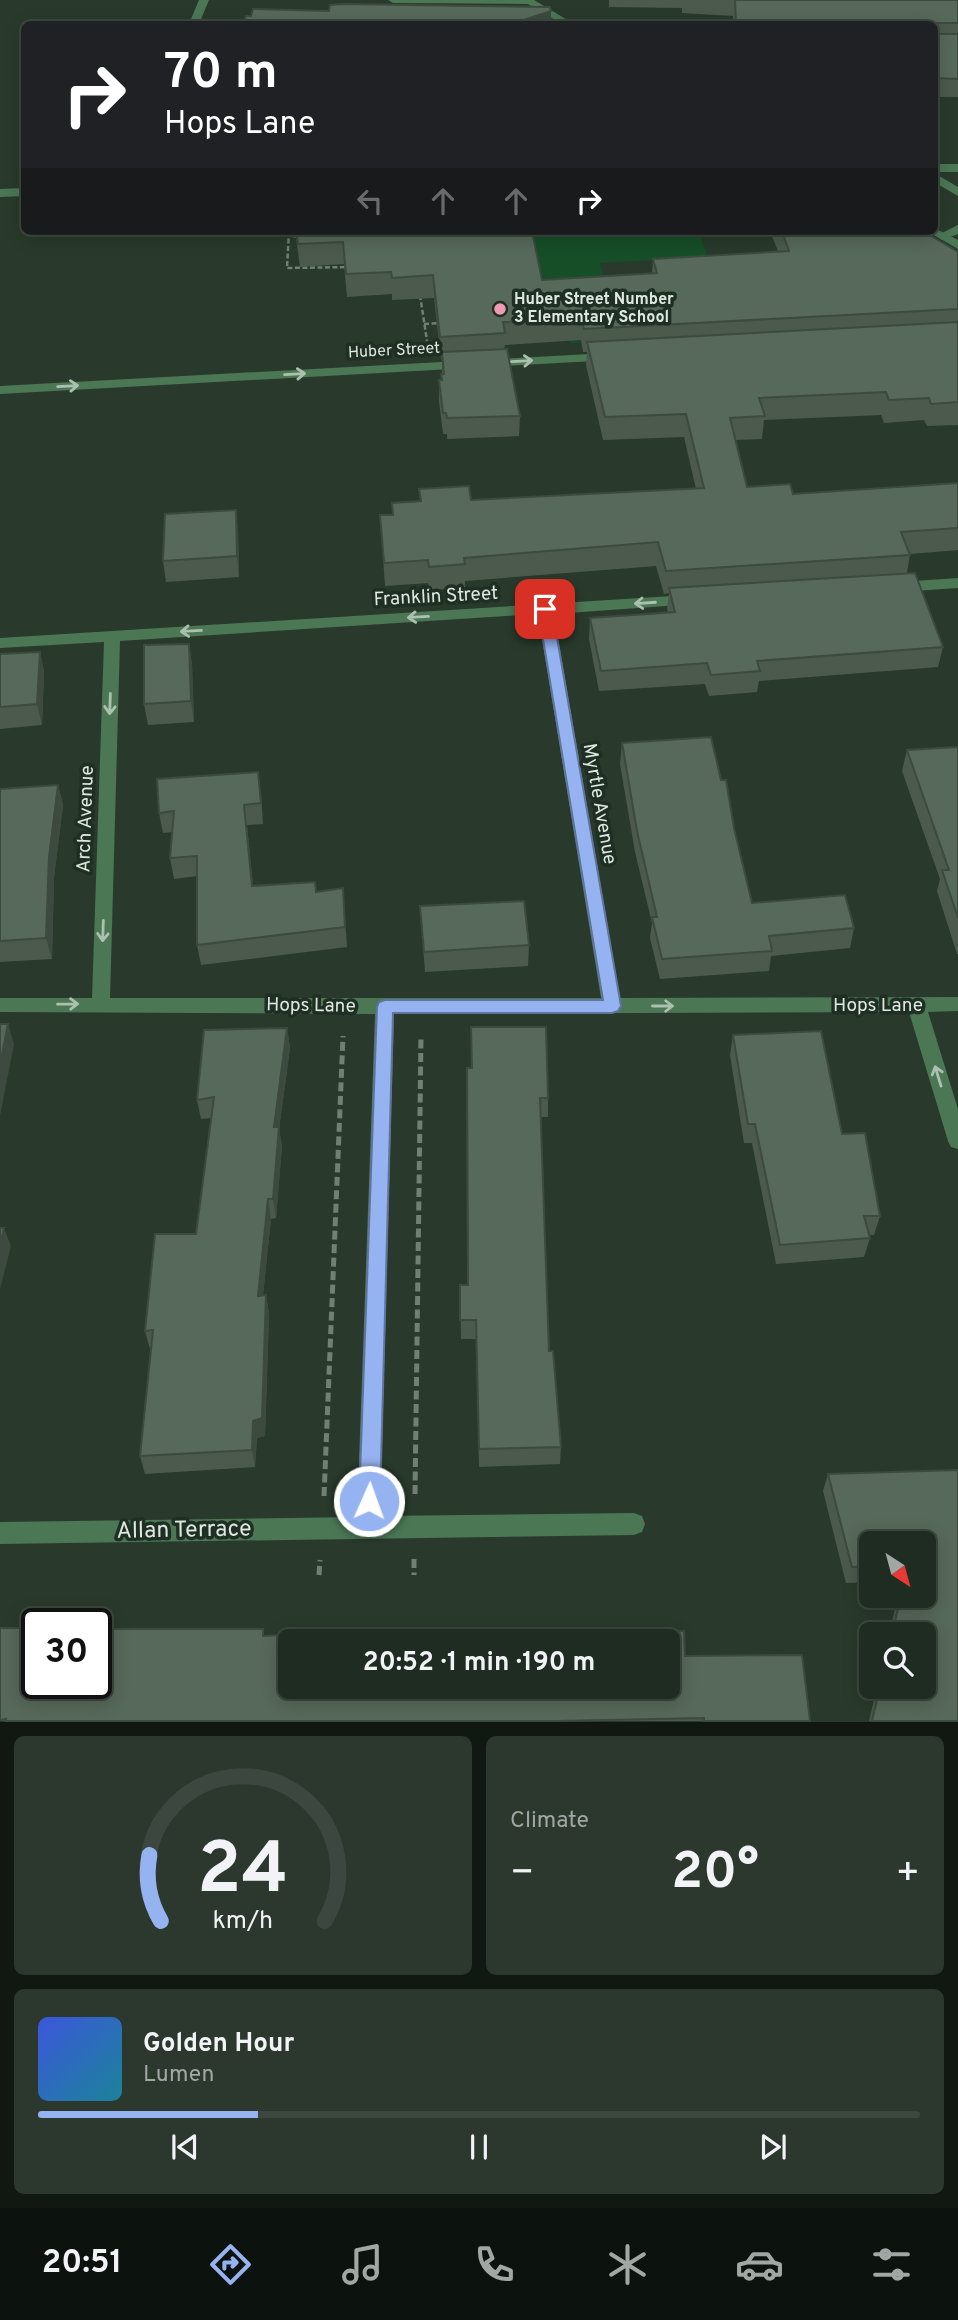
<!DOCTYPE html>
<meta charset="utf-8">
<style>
body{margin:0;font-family:Overpass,sans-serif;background:#2c382e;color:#f1f3f6;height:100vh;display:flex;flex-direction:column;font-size:26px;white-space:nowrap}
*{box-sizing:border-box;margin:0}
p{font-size:23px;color:#a1a7a5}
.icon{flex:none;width:38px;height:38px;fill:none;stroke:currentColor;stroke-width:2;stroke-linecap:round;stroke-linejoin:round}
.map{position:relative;height:1722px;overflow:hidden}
.side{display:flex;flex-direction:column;gap:14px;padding:14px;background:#111812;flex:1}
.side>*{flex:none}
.guide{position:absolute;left:21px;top:21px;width:917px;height:214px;border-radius:10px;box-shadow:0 4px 18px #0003,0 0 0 2px #3c483f;background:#202124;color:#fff;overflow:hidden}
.needle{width:46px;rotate:144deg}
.tools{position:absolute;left:859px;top:1531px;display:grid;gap:14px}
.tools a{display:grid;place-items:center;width:77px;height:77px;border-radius:10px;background:#1f2c21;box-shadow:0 4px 18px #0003,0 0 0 2px #3c483f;font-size:35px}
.speed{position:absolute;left:21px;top:1608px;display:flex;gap:14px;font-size:35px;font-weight:700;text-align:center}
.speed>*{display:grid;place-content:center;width:91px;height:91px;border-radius:50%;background:#1f2c21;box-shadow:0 4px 18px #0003,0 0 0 2px #3c483f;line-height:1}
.speed .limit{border:4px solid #111;border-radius:10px;background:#fff;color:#111}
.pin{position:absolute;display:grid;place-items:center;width:60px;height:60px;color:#fff;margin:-30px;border-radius:14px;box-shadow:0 4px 10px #0006}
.me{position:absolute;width:77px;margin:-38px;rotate:2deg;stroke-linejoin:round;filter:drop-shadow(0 0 5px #0008)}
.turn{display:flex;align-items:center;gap:24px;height:147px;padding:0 28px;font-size:32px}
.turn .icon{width:91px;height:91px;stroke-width:2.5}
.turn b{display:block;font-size:49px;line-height:60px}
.lanes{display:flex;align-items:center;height:66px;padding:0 28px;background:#0003;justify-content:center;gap:35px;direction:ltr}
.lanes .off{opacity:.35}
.big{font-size:52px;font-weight:700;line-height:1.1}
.side .tile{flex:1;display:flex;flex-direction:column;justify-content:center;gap:10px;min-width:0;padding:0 24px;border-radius:10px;background:#2c382e}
.side .dial{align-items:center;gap:0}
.dial svg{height:182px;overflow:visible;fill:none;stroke:#3c483f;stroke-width:7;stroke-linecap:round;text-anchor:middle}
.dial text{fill:#f1f3f6;stroke:none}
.song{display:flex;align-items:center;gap:21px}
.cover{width:84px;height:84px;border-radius:10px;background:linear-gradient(135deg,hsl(230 70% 55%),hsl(190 70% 35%))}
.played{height:7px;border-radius:4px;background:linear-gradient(90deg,#95b2f1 25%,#3c483f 25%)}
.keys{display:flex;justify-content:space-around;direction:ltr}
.heat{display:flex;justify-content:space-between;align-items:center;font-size:38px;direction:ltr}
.side .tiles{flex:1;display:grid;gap:14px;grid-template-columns:1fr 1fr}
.tile:last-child{grid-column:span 2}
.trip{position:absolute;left:278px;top:1629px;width:402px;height:70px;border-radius:10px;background:#1f2c21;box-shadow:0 4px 18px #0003,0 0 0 2px #3c483f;font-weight:700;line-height:70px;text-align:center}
.tabs{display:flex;height:112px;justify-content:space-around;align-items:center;background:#0c120d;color:#a1a7a5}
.tabs .icon{width:49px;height:49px}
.tabs .on{color:#95b2f1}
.tabs b{font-size:32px;color:#f1f3f6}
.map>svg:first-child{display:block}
</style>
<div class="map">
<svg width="958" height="1722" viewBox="0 0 958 1722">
<rect width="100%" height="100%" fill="#293a2c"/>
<!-- green -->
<path fill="#164e28" d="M526 231H698L708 257 600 263 619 340 571 343 564 319 545 320Z"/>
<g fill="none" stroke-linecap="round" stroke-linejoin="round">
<!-- path-far1 -->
<path stroke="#718074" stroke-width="2.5" stroke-dasharray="5 2.5" stroke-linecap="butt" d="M289 231 287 268 350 267
M420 295 427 341
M424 324 441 323"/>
<!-- path -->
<path stroke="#718074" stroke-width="5" stroke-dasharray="9 4.5" stroke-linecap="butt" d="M415 1494 421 1037
M324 1496 343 1036
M414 1559V1575
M319 1575 320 1560"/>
<!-- service -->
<path fill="#4b7755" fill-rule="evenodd" d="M934 164H958V172H934Z
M934 173 958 187V196L934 182Z
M958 225V234L942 240 936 236Z"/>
<!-- minor -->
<path fill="#4b7755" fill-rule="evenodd" d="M199 0H209L199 24H189Z
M388 0H532V1L527 4 393 3Z
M24 188V196L0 197V189Z
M608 353 615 357 613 360 0 394V386Z
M958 578V588L899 592 891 587 899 582Z
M689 595 697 600 694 604 554 614 620 998 958 997V1011L928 1012 958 1109V1149L951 1147 948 1141 909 1012 394 1014 380 1516 634 1513 642 1516 645 1524 642 1532 634 1535 0 1544V1522L357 1517 375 1014 0 1012V998H92L104 642 0 648V638ZM538 614 601 998H110L120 641Z"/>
<!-- tertiary -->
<path fill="#4b7755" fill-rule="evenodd" d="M521 0H534L574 24H562Z
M934 228 958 240V249L927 231H934Z"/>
</g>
<!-- wall -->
<path fill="#4b5a4d" d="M609 0H958V97H934V24H733V16L682 13V8L609 7Z
M293 231H532L542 280 652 273 653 259 778 251 770 231H923L958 252V425L927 426 924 420 884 423 881 415 764 420 762 439 736 440 747 487 793 494 958 483V550L910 554 907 573 943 647 938 667 759 681 757 692 709 696 705 684 599 691 589 639 590 618 668 613 667 609 669 593 664 594 656 566 465 581V588L429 590 428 583 385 586 380 515H392V503L420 501 419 489 471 500 696 489 684 437 603 440 586 365 587 352H583L581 340 505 345 504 349 520 416 519 436 447 439V434H443L439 401V380H441V374H442V359H441L434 298 392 300V294L347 297 344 264 300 267 296 238H293Z
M238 530 239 577 166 582 163 561Z
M189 644 192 665 194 722 148 725 144 704Z
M40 652 44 672 42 725 0 729V654Z
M622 743 734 828 752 903 854 928 850 948 771 956 769 971 660 979 650 938 652 923 635 852 620 764Z
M958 747V954H957L937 891 940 879 902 771 907 750Z
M58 785 63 805 54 877 52 959 0 962V789Z
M261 793 263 824 247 825 253 886 316 892 343 888 347 947 201 965 197 945V876L174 879 170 858 172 832 163 833 159 813Z
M420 906 529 945 528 966 425 972Z
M287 1028 290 1048 279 1129 282 1146 276 1218 271 1219 263 1295H266L269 1314 265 1436 257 1438 255 1467 145 1474 140 1456 151 1349H150L145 1331 196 1234 211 1118 201 1119 197 1100Z
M733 1035 842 1134 880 1216 874 1235H869L870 1238 864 1257 776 1264 752 1143H744L730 1055Z
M467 1068 548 1098V1117H541L549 1351 561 1447 560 1464 479 1467 476 1339H461L460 1285H468Z
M958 1470V1721H869L877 1687H924V1634H889L898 1596H924L872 1544V1582L846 1583 823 1491 828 1474Z
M0 1628 265 1636 404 1634 685 1656 810 1721H0Z"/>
<!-- shaded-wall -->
<path fill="#3d4a3f" d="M551 11V24H512Z
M236 510 238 530 239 577 237 556Z
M189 644 192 665 194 722 191 701Z
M40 652 44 672 42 725 37 704Z
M58 785 63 805 54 877 52 959 46 938 49 857Z
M8 1024 14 1044 0 1116V1064Z
M287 1028 290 1048 279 1129 282 1146 276 1218 273 1199 274 1127Z
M268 1199 271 1219 261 1314 258 1296Z
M4 1228 11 1246 0 1289V1244Z
M266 1295 269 1314 265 1436 257 1438 255 1467 252 1450 253 1421Z"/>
<!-- building -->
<path fill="#57695a" stroke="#3d4a3f" stroke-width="2" fill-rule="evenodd" d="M735 0H958V23H935L937 34H958V79L934 78V24H736Z
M343 4 550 7 551 11 512 24H243L246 16H251L253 9 329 11 330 5Z
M296 231H532L542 280 657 273 653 259 789 251 782 231H923L958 252V309L584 329 582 318 503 322 505 333 440 337 433 275 392 278 391 272 346 274 343 242 298 244Z
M958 322V402L931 404 929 398 889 400 886 392 759 398 765 416 730 418 747 487 790 484 793 494 958 483V528L901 532 910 555 666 571 658 542 464 558 465 564 429 567 428 560 384 563 380 515H393L392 503 421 501 419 489 469 486 471 500 704 488 686 414 605 417 587 342Z
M507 349 520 416 447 418 446 413H443L439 380H442L441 374H444L442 352Z
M236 510 237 556 163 561 165 514Z
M915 573 943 647 757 661 760 671 711 675 707 663 601 671 590 618 675 612 669 588Z
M189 644 191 701 144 704V645Z
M40 652 37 704 0 707V654Z
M711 737 721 780H726L734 828 752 903 845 895 854 928 769 936 772 951 662 959 652 917H657L637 831 622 743Z
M958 747V918L942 870H949L907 750Z
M258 772 261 803 244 805 252 886 315 882 316 892 343 888 345 927 197 945V856L170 858 174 811 159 813 157 779Z
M58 785 49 857 46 938 0 941V789Z
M524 901 529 945 424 952 420 906Z
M0 1024H8L0 1064Z
M471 1027H546L548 1098H540L549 1351H553L561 1447 479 1449 476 1320H460V1285H468L467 1068H472Z
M287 1028 274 1127H279L273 1199H268L258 1296 266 1295 262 1418 253 1421 252 1450 140 1456 153 1330 145 1331 155 1234H196L214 1097 197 1100 204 1030Z
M821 1031 842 1134 865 1133 880 1216H864L870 1238 780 1245 755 1124H748L733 1035Z
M0 1228H4L0 1244Z
M958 1470V1721H872L880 1687H924V1634H892L901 1596H924V1544H872V1566L852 1567 828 1474Z
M0 1628H37V1684H96V1629H263V1636L403 1628V1634H555L684 1631 685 1656 802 1655 810 1721H704V1718L556 1721H6V1719L0 1720ZM290 1642H668V1687H290Z"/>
<!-- one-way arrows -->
<defs><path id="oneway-shaft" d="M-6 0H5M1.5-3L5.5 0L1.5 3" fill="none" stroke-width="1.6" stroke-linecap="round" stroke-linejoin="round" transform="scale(1.75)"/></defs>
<g stroke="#abc0af">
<use href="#oneway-shaft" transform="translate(522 361) rotate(-3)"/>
<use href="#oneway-shaft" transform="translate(295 374) rotate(-3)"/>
<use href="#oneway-shaft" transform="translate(68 386) rotate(-3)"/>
<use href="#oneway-shaft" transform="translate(645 603) rotate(176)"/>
<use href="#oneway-shaft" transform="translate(418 617) rotate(177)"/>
<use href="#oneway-shaft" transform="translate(191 631) rotate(177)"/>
<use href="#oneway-shaft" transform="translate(110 704) rotate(92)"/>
<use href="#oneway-shaft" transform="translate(103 931) rotate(92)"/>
<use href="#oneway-shaft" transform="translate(68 1004) rotate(-1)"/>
<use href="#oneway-shaft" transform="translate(663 1006)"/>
<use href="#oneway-shaft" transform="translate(938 1076) rotate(-107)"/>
</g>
<!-- route -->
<path fill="#95b2f1" stroke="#61749d" stroke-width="2" d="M545 605 552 609 621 1006 618 1011 612 1013H393L380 1501 377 1508 369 1511 362 1508 359 1501 377 1007 379 1002 385 1000H603L538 609Z"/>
<!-- markers -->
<circle fill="#f09ab4" stroke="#1f2f23" stroke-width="2.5" cx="500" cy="309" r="7"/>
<g text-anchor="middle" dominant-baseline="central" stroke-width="7" stroke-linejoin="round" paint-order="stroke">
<!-- far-poi labels -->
<g font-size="16" font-weight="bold" fill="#dee8e0" stroke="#1f2f23" text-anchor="start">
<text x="514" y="300">Huber Street Number<tspan x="514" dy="18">3 Elementary School</tspan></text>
</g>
<!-- far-street labels -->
<g font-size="16" fill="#dee8e0" stroke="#1f2f23">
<text transform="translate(394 351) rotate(-3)">Huber Street</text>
</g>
<!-- street labels -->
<g font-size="19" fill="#dee8e0" stroke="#1f2f23">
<text transform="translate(436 597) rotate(-3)">Franklin Street</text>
<text transform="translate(599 804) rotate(80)">Myrtle Avenue</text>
<text transform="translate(86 819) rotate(-88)">Arch Avenue</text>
<text transform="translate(311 1006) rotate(1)">Hops Lane</text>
<text x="878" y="1006">Hops Lane</text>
</g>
<!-- near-street labels -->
<g font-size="23" fill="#dee8e0" stroke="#1f2f23">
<text transform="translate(184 1531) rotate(-1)">Allan Terrace</text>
</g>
</g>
</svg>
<div class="tools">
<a><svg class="needle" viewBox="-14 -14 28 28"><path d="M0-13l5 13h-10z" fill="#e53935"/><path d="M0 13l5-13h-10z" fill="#a1a7a5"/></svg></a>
<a><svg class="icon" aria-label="search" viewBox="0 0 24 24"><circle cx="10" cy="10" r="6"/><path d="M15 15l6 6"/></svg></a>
</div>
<div class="speed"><div class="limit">30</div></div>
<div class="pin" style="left:545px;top:609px;background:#d93025"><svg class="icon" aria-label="arrive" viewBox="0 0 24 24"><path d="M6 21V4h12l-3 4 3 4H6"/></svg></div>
<svg class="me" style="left:369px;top:1501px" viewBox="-20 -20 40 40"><circle r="17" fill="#95b2f1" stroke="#fff" stroke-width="3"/><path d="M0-11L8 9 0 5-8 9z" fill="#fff"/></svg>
<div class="trip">20:52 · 1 min · 190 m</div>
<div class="guide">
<div class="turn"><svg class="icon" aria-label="right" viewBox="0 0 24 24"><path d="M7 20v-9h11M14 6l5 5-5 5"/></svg><div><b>70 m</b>Hops Lane</div></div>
<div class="lanes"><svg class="icon off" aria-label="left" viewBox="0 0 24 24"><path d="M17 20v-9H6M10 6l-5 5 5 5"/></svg><svg class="icon off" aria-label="ahead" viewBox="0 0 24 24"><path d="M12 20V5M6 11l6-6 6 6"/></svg><svg class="icon off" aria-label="ahead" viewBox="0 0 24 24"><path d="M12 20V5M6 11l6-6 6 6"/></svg><svg class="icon" aria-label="right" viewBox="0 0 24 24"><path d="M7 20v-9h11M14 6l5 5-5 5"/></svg></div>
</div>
</div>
<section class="side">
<div class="tiles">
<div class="tile dial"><svg viewBox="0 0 100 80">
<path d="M14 69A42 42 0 1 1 86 69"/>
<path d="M14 69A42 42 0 0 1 9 40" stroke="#95b2f1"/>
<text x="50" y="56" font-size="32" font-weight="700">24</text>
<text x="50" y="72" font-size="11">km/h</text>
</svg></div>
<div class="tile"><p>Climate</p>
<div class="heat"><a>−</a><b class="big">20°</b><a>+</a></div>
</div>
<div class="tile">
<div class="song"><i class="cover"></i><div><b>Golden Hour</b><p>Lumen</p></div></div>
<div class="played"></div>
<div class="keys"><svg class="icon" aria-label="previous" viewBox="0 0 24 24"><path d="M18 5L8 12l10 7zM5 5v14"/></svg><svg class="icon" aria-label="pause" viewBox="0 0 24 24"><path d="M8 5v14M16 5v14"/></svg><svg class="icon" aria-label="next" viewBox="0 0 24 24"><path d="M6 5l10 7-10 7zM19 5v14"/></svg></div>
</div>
</div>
</section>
<nav class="tabs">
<b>20:51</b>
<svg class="icon on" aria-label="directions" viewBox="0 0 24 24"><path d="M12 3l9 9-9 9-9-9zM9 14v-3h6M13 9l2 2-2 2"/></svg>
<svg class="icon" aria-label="music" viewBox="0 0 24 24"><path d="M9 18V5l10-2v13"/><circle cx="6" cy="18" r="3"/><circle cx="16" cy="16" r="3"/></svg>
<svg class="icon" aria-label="phone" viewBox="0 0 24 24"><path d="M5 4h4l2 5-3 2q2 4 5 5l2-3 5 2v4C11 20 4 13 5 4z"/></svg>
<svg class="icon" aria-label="climate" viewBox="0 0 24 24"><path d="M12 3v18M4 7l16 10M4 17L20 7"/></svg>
<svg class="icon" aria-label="car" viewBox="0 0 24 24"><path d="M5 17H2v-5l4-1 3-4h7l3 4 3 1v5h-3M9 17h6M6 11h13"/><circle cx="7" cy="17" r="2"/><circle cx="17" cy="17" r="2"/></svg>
<svg class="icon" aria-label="filters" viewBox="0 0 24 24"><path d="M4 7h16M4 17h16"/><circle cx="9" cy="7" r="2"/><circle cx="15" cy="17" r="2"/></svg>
</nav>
